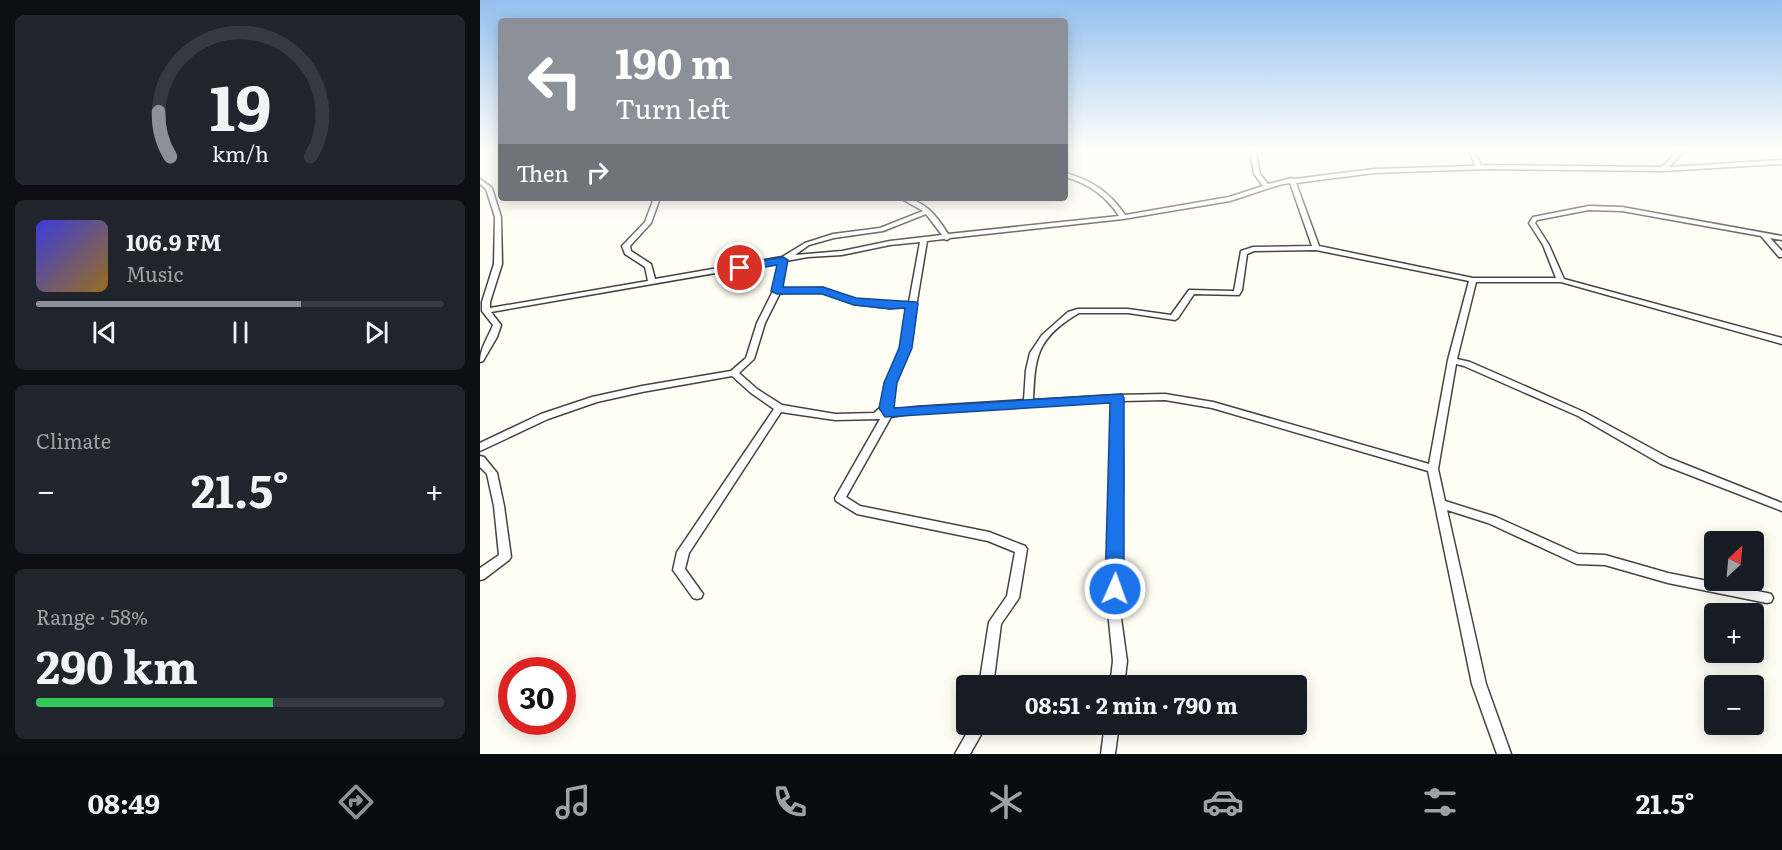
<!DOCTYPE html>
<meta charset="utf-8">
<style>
body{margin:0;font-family:Literata,serif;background:#20242c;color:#f1f3f6;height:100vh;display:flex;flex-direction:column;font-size:22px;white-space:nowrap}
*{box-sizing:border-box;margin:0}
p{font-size:20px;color:#9ea1a6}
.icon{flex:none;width:33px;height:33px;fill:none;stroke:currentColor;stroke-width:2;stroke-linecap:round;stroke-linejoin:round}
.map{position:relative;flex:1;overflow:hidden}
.panel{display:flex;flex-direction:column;gap:15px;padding:15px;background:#0d0f14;width:480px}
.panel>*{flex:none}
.guide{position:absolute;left:18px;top:18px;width:570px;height:183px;border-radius:6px;box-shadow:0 3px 15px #0003;background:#8c9099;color:#fff;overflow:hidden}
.needle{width:39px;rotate:26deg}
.controls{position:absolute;left:1224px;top:531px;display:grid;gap:12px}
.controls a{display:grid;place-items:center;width:60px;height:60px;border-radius:6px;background:#171b24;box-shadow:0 3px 15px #0003;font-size:30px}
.speed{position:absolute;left:18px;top:657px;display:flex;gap:12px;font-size:30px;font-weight:700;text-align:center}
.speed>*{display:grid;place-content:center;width:78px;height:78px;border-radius:50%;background:#171b24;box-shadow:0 3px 15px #0003;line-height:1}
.speed .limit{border:9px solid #d22;background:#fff;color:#111}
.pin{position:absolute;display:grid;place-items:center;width:51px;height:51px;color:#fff;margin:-26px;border:3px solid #fff;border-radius:50%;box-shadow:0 2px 6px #0007}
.me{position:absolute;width:66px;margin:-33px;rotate:2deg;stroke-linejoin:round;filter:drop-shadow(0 0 4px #0008)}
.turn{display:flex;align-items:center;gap:21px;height:126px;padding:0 18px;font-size:27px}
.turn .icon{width:78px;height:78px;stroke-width:2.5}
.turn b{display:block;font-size:42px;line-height:51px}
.then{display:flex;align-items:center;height:57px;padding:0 18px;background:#0003;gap:12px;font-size:22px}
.big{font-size:45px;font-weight:700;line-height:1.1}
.panel .tile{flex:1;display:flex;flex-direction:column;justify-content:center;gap:9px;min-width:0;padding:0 21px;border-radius:9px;background:#20242c}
.panel .dial{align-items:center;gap:0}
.dial svg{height:156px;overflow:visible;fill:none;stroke:#363941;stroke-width:7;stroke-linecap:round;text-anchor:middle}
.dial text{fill:#f1f3f6;stroke:none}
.song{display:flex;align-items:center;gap:18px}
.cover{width:72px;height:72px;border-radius:9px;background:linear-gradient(135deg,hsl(240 70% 55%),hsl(40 70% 35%))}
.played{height:6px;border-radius:3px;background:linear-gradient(90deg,#8c9099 65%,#363941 65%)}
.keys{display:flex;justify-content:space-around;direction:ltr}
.heat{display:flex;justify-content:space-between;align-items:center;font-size:33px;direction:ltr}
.charge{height:9px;border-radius:4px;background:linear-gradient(90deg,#34c759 58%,#363941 0)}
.trip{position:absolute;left:476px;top:675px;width:351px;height:60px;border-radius:6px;background:#171b24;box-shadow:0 3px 15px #0003;font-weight:700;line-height:60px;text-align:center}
.dock{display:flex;height:96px;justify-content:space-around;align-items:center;background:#090b0e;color:#9ea1a6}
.dock .icon{width:42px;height:42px}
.dock .selected{color:#8c9099}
.dock b{font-size:27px;color:#f1f3f6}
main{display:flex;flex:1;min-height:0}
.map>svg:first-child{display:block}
</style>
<main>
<section class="panel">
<div class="tile dial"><svg viewBox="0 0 100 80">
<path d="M14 69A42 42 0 1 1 86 69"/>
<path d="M14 69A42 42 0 0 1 8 46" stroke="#8c9099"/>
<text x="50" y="56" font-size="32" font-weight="700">19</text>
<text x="50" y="72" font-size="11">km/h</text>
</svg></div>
<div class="tile">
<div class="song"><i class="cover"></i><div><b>106.9 FM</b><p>Music</p></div></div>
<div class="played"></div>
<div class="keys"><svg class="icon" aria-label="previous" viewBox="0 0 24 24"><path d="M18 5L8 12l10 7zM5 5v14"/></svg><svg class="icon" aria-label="pause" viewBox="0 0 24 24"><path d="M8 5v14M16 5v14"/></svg><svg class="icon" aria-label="next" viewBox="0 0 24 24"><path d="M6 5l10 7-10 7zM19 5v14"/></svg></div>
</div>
<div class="tile"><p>Climate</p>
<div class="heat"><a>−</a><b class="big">21.5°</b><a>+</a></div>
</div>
<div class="tile"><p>Range · 58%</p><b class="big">290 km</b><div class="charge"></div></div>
</section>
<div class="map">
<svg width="1302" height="754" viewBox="0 0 1302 754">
<rect width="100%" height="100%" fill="#fffff5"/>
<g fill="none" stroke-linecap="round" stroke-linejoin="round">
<!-- street casing -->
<g stroke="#444" stroke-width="3">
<path id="street" d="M770 149H775L780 174 788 184 812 178 814 179 894 169 995 166 989 149H993L1001 165 1182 167 1200 149H1206L1189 167 1302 160V164L1184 171 1006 169 894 173 816 183 839 246 993 278H1076L1063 245 1049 223 1053 217 1109 206 1142 207 1302 236V240L1290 238 1302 251V257H1299L1281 236 1142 211 1109 210 1057 220 1055 223 1069 245 1084 279 1302 338V344L1081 282H996L977 359 990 362 1104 412 1189 458 1302 503V511L1181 464 1098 416 984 366 976 364 958 469 965 501 1016 517 1098 554 1125 555 1188 573 1287 593 1291 594 1293 598 1291 602 1287 603 1188 583 1125 565 1097 564 1008 523 967 510 1006 684 1031 754H1017L992 684 948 471 732 408 685 400 642 401 643 476 640 611 647 661 644 686H630L633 661 628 611 633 476 632 401 435 413 411 417 366 497 380 506 509 532 545 546 547 549 539 598 521 624 513 686H499L509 622 527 596 535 552 508 541 377 514 356 501 355 498 400 419 355 420 301 412 209 553 205 569 223 594 221 598 217 599 213 598 193 570 197 552 294 409 271 393 252 376 162 392 117 402 68 419 0 451V443L61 414 112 397 162 386 251 371 266 358 277 323 293 291 299 262 11 312 21 325 17 337 3 361 0 362C0 348 8 338 13 325L2 311V302L14 264 15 217 6 189 0 184V179L12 188 21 217 22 264 10 302V308L168 281 165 267 145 254 142 246 165 222 174 198H180L171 223 150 246 151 251 171 264 175 279 302 257 325 243 353 234 400 228 443 211 420 198C443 198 457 216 468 234L639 216C626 196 608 183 585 177V173C611 180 630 192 645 215L749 197 783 186 774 174ZM810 183 832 246 773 247 761 251 754 291 709 290 691 315 648 309H598L588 312 562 335 550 353 546 370 544 400 435 407 413 410 410 409 415 383 429 349 447 241 464 239 467 240 470 238 643 219 750 201 799 185ZM446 214 462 235 410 241 362 251 315 255 329 245 354 238 403 231ZM440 242 429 302 410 304 375 300 343 288 301 289 306 261 328 257 362 255 410 245ZM836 250 989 281 968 360 949 464 733 402 685 394 637 395 553 400C555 358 556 340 594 316L599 313H648L695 320 698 318 714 294 759 295 762 290 767 254 774 251ZM342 292 374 304 410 308 428 307 421 349 405 383 401 407 394 413 355 414 302 405 277 389 259 373 274 359 285 323 300 293Z
M0 456 4 457 17 473 24 506 31 557 29 560 4 579 0 580V568L19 555 14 506 7 474 0 467Z
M492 724H507L490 754H475Z
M625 724H639L635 754H621Z"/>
</g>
<!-- street -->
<use href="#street" fill="#fff" fill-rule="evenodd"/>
</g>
<!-- sky -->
<linearGradient id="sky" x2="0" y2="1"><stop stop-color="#93c0f0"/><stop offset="0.59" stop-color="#fffffa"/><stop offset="1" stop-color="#fffffa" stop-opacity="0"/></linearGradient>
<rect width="1302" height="254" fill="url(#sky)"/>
<!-- route -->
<path fill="#1a73e8" stroke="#114b97" stroke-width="1.5" d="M303 257 308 260 303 287H343L376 298 436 302 438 304 432 348 417 383 414 408 642 394 644 398V589L641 594 635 597 628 594 625 589 630 403 405 417 399 408 404 383 419 348 425 308 410 309 374 305 342 294H297L291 291 297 265 260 271 254 268 260 264Z"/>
</svg>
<div class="controls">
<a><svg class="needle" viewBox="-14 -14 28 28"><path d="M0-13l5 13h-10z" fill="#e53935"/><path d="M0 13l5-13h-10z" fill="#9ea1a6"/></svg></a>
<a>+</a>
<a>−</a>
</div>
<div class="speed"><div class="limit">30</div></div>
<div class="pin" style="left:260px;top:268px;background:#d93025"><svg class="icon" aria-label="arrive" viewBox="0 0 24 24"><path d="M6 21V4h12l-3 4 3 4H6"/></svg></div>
<svg class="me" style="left:635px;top:589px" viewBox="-20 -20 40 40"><circle r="17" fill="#1a73e8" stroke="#fff" stroke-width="3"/><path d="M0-11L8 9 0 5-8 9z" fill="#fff"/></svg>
<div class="trip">08:51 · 2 min · 790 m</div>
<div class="guide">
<div class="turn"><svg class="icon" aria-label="left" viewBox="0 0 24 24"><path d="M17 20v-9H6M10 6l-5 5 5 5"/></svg><div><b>190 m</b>Turn left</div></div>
<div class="then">Then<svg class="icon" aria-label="right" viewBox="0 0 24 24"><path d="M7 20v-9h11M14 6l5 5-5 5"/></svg></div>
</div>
</div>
</main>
<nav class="dock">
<b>08:49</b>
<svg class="icon selected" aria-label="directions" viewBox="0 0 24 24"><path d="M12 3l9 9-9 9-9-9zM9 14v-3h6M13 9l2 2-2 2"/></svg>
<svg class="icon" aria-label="music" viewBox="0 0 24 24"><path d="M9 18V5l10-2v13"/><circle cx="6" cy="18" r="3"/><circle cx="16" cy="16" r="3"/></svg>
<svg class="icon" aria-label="phone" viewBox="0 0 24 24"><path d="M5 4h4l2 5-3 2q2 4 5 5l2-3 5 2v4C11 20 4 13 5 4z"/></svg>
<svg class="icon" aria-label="climate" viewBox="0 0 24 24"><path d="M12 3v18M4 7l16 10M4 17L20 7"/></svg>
<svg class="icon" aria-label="car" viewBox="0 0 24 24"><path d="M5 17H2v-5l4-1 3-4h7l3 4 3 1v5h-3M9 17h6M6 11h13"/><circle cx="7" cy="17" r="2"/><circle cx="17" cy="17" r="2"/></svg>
<svg class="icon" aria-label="filters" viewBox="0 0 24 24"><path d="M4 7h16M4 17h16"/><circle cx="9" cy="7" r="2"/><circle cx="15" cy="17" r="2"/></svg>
<b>21.5°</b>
</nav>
